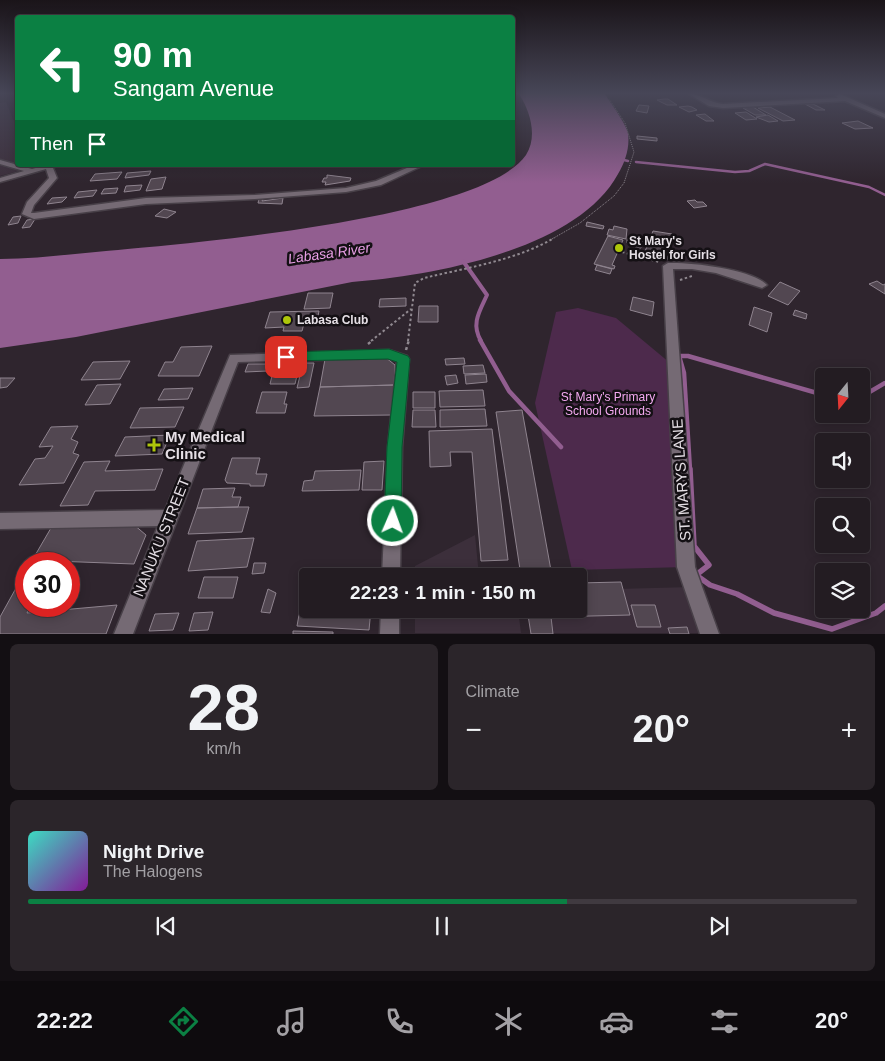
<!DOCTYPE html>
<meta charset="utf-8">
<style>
body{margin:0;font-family:Arial,sans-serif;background:#2b252a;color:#f1f3f6;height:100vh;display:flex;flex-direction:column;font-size:19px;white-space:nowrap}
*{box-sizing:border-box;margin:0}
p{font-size:16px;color:#a3a1a5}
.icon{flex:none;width:28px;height:28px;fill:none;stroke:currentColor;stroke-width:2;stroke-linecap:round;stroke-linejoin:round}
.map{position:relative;height:634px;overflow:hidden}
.panel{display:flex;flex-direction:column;gap:10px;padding:10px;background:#130f13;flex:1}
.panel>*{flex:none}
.top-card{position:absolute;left:15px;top:15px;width:500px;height:152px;border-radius:5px;box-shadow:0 2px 12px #0003,0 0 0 1px #403a40;background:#0b8043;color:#fff;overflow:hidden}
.needle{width:32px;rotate:198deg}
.tools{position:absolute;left:815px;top:368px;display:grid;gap:10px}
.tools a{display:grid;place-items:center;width:55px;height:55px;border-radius:5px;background:#231c22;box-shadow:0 2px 12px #0003,0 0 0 1px #403a40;font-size:25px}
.speed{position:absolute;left:15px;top:552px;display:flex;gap:10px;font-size:25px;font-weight:700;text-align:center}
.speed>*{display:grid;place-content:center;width:65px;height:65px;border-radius:50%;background:#231c22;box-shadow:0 2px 12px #0003,0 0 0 1px #403a40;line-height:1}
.speed .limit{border:8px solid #d22;background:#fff;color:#111}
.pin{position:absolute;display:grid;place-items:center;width:42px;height:42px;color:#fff;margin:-21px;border-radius:10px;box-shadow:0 2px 8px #0006}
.me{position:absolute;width:55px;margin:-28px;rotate:2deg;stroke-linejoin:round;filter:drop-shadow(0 0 4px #0008)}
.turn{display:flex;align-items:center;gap:18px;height:105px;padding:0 15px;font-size:22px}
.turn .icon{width:65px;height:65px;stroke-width:2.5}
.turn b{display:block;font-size:35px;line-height:42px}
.then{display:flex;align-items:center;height:48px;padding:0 15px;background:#0003;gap:10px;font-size:19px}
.big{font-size:38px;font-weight:600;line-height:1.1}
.panel .card{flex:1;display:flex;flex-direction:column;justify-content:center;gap:8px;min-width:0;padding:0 18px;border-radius:8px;background:#2b252a}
.panel .dial{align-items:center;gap:0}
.dial b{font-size:65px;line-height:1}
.song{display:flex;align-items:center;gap:15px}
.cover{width:60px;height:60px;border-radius:8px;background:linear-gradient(135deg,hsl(170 70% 55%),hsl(290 70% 35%))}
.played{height:5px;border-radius:2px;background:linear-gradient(90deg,#0b8043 65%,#403a40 65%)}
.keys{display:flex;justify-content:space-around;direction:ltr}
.heat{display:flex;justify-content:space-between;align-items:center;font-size:28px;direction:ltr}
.panel .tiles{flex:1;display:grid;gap:10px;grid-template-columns:1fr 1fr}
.card:last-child{grid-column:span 2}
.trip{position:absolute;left:299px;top:568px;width:288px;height:50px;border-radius:5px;background:#231c22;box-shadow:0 2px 12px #0003,0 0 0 1px #403a40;font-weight:600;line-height:50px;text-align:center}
.tab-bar{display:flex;height:80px;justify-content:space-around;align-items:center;background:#0e0b0e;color:#a3a1a5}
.tab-bar .icon{width:35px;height:35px}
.tab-bar .active{color:#0b8043}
.tab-bar b{font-size:22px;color:#f1f3f6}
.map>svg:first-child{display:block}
</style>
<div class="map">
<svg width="885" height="634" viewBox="0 0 885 634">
<rect width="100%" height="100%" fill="#2f252e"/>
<!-- built -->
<path fill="#3c2f3b" d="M6 102 17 129 18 165H33L34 167 0 176V103Z
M475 535 479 576H514H415V566Z
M692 587 709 633H538L534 609H578V590Z
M415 609H518L521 633H415Z"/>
<!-- green -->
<path fill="#4d2a4c" d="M578 308 616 318 676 368 686 567 572 570 535 403 556 312Z"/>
<!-- water -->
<path fill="#925e90" d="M519 94H605C611 104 626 123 628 134 630 147 625 163 618 174 577 250 431 276 352 282L76 337 0 348V259C35 259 71 254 106 251 186 244 482 219 526 155 538 136 530 111 519 94Z"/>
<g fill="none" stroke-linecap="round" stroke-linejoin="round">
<!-- stream-far3 -->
<path stroke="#925e90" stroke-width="2.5" d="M624 160 628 161
M636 162 735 172 749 171 765 164 869 187 885 195"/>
<!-- stream-far2 -->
<path stroke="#925e90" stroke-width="4" d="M463 261 487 295C479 312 471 324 481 341"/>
<!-- stream-far1 -->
<path stroke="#925e90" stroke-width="4.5" d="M480 340 509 391 561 447
M861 397 885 383
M690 470 684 373 679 356H688L824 395"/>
<!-- stream -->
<path stroke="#925e90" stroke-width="5.5" d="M690 469 694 546 709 565 696 575 710 585 737 594 774 613 832 629 876 613 885 606"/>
</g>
<!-- building -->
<path fill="#524751" stroke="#8f848f" d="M664 99H668L677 105H667L657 100Z
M805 104H813L825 110H816Z
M639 105 649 106 647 113 636 111Z
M688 106 692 107 697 110 689 112 679 107Z
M753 107 766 115H755L743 108Z
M770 107 795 120 783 121 758 108Z
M746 112 757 119 746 120 735 113Z
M705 114 714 121H706L696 115Z
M768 115 778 121 769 122 756 117Z
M858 121 873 128 855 129 842 123Z
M637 136 657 138V141L637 139Z
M151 171 149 175 125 178 127 173Z
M122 172 117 179 90 181 95 174Z
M327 175 351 178 350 181 325 185 326 182H322L324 178H327Z
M166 177 162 189 146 191 151 179Z
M142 185 140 190 124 192 126 186Z
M118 188 116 193 101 194 104 189Z
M97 190 93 196 74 198 78 192Z
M67 197 62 202 47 204 52 198Z
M283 198 282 204 258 203 259 199H263L262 201Z
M695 200 697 202H703L707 206 694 208 687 201Z
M164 209 176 212 167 218 155 216Z
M21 216 18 223 8 225 13 217Z
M35 219 30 227 22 228 27 220Z
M587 222 604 226 603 229 586 226Z
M614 226 627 229 626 239 607 235 609 229 613 230Z
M653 231 672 234 665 256 668 257 667 260 644 254Z
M608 236 623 240 612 265 615 266 614 269 594 264Z
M627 239 643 241V243L647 244V246L641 245V248L635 247 636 244 627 243Z
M597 265 612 269 610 274 595 270Z
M877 281 883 285 885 284V294L869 284Z
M780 282 800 291 788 305 768 296Z
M308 293H333L330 308 304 309Z
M633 297 654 302 652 316 630 310Z
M406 298V306L379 307 380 299Z
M419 306H438V322H418Z
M754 307 772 313 767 332 749 325Z
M795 310 807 314 806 319 793 315Z
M319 311 318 316H306L302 331H283L284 327 265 328 270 312Z
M212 346 199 376H158L165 362H173L181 347Z
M385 357 395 365 394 385 320 387 325 359Z
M464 358 465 364 446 365 445 359Z
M130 361 120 379 81 380 93 362Z
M300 363 295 384H270L275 364Z
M303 363H314L309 387 297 388Z
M248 364H271L268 371 245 372Z
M483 365 485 373 464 374 463 366Z
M486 374 487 382 466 384 465 375Z
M456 375 458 383 447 385 445 376Z
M0 378H15L7 387 0 388Z
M121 384 110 404 85 405 97 385Z
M394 385 392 415 314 416 320 387Z
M193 388 188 399 158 400 164 389Z
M483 390 485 406 440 407 439 391Z
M262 392H287L284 404H287L285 413H256Z
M413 392H435V408H413Z
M184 407 175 427 130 428 140 408Z
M485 409 487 426 440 427V410Z
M413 410H435L436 427H412Z
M522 410 552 576H521L496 412Z
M78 426 71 439 78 442 73 453 79 455 64 483 19 485 35 459 45 458 53 446 39 447 51 427Z
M492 429 508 560 481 561 472 452H450L451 466 430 467 429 431Z
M170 435 162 454 115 456 125 437Z
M232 458H260L256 474H267L264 486H250V484L227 483 225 480Z
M110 461 105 471 163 469 155 490 95 491 88 505 60 506 84 462Z
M384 461 382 490H362L364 462Z
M361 470 359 490 302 491 304 481 313 480 315 471Z
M235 488 232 497H241L238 507 197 508 203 489Z
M238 507H249L242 532 188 534 197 508Z
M133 524 146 535 134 564 54 561 52 564H30L51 528Z
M254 538 247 567 188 571 197 541Z
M254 563H266L264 573 252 574Z
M26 570V606H30L27 613 117 605 106 634H0V617Z
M373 575V576H308V609H371L369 630 297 626 306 576Z
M204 577H238L233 598H198Z
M621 582 630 615 551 617 553 634H531L527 609H578V583Z
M268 589 276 593 270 613 261 612Z
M631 605H655L661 627H637Z
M213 612 208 630 189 631 194 613Z
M179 613 173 630 149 631 155 614Z
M687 627 689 634H670L668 628Z
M293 631 333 632V634H293Z"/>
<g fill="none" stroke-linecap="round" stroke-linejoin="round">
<!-- minor casing -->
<g stroke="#484048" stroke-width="3">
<path id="minor" d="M689 94C702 94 710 103 723 104L838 98 836 96 840 94 885 114V118L845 101 723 108 709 106Z
M0 160 32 169 46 165H58L53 168 57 178 34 205 31 213H34L146 198 255 195 346 188 376 181 414 165H424L381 185 346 192 255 199 146 204 34 219 22 214 27 202 49 178 46 169 0 182V178L24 171 0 164Z
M668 263C690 262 752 269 767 285L762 288 716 273 692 269H673L695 567 719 634H700L677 567 663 266Z
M389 350 407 356 409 359 402 447 400 576H382L388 447 397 361 388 358 238 362 133 634H114L158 526 0 529V513L165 510 230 355Z
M381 609H399V634H380Z"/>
</g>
<!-- path-far2 -->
<path stroke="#908990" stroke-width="1" stroke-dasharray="1 1" stroke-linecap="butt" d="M552 239 580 223 614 196 624 183 634 152 625 123 609 99"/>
<!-- path-far1 -->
<path stroke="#908990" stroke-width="2" stroke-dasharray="2.5 2.5" stroke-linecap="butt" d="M622 252 659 262
M636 255 637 249
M680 280 692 276
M371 341 411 309
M408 341 415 283 424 278C466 268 517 260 554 238"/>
<!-- path -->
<path stroke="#908990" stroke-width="2.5" stroke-dasharray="3 3" stroke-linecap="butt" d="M368 344 373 340
M406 350 409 340"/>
<!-- minor -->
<use href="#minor" fill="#756a74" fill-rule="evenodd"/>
</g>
<!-- sky -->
<linearGradient id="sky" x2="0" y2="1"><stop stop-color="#1a1419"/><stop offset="0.51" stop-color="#474657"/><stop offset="1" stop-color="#474657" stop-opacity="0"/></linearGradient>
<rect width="885" height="183" fill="url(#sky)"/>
<!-- route -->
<path fill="#0b8043" stroke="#07532c" d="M389 349 408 356 410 359 402 447 401 521 398 527 393 529 387 527 384 521 387 447 397 362 388 359 286 361 281 360 279 357 281 354 286 352Z"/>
<!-- markers -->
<g fill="#aec60a" stroke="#141014" stroke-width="2">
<circle cx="619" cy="248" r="5"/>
<circle cx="287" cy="320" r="5"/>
<path d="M151.5 437.5h5v5h5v5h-5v5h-5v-5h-5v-5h5z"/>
</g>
<g text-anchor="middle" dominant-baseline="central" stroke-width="5" stroke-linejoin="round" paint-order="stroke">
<!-- poi labels -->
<g font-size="12" font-weight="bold" fill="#e5dfe5" stroke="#141014" text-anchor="start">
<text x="629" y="241">St Mary's<tspan x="629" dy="14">Hostel for Girls</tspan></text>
<text x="297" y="320">Labasa Club</text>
</g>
<!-- park labels -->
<g font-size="12" fill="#f4a9f1" stroke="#141014">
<text x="608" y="397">St Mary's Primary<tspan x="608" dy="14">School Grounds</tspan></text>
</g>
<!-- water labels -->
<g font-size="14" font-style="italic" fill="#eba0e8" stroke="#141014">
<text transform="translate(329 253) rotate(-8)">Labasa River</text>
</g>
<!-- near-poi labels -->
<g font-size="15" font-weight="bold" fill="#e5dfe5" stroke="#141014" text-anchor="start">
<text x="165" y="436">My Medical<tspan x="165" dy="17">Clinic</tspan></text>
</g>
<!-- near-street labels -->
<g font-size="15" fill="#e5dfe5" stroke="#141014">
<text transform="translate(681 480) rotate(-94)">ST. MARYS LANE</text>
<text transform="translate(161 537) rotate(-68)">NANUKU STREET</text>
</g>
</g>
</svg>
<div class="tools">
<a><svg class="needle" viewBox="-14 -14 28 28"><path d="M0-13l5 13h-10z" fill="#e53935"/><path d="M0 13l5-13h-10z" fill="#a3a1a5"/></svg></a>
<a><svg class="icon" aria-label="sound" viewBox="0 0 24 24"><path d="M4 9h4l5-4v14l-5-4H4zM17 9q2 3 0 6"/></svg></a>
<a><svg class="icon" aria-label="search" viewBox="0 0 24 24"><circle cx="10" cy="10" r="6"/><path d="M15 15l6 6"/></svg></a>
<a><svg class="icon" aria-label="layers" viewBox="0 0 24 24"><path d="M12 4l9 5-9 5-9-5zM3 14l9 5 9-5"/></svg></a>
</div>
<div class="speed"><div class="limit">30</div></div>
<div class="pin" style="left:286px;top:357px;background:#d93025"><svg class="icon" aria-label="arrive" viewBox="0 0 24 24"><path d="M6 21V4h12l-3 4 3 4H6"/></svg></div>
<svg class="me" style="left:393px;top:521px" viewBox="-20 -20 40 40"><circle r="17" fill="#0b8043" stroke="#fff" stroke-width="3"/><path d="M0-11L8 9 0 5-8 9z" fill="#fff"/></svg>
<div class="trip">22:23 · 1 min · 150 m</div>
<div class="top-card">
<div class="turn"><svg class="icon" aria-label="left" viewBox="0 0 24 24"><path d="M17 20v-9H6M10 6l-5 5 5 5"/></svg><div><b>90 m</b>Sangam Avenue</div></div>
<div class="then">Then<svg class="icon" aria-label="arrive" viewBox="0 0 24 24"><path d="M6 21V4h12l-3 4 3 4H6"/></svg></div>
</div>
</div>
<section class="panel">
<div class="tiles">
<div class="card dial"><b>28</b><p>km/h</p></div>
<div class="card"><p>Climate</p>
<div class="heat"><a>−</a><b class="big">20°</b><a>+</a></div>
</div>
<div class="card">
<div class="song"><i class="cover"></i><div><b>Night Drive</b><p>The Halogens</p></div></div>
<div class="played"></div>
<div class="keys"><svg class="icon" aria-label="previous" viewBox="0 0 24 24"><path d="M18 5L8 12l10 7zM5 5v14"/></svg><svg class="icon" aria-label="pause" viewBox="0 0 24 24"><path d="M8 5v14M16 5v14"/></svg><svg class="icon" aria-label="next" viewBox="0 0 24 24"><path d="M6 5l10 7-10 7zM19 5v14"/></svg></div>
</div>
</div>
</section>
<nav class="tab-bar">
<b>22:22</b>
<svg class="icon active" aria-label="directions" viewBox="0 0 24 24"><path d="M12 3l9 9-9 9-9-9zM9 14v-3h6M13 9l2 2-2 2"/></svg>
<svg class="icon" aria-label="music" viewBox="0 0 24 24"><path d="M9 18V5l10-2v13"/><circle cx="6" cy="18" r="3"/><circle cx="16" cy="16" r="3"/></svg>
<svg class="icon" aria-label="phone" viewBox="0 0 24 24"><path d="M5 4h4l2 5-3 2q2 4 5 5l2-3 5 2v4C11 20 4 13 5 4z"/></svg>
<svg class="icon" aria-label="climate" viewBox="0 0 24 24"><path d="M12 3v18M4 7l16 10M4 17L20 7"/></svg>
<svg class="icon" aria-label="car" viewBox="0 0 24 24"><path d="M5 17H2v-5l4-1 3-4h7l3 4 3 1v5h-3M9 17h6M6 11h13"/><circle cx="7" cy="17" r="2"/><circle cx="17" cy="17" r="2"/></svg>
<svg class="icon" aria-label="filters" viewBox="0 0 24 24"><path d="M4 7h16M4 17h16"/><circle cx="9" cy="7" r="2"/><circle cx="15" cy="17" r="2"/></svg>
<b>20°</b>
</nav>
